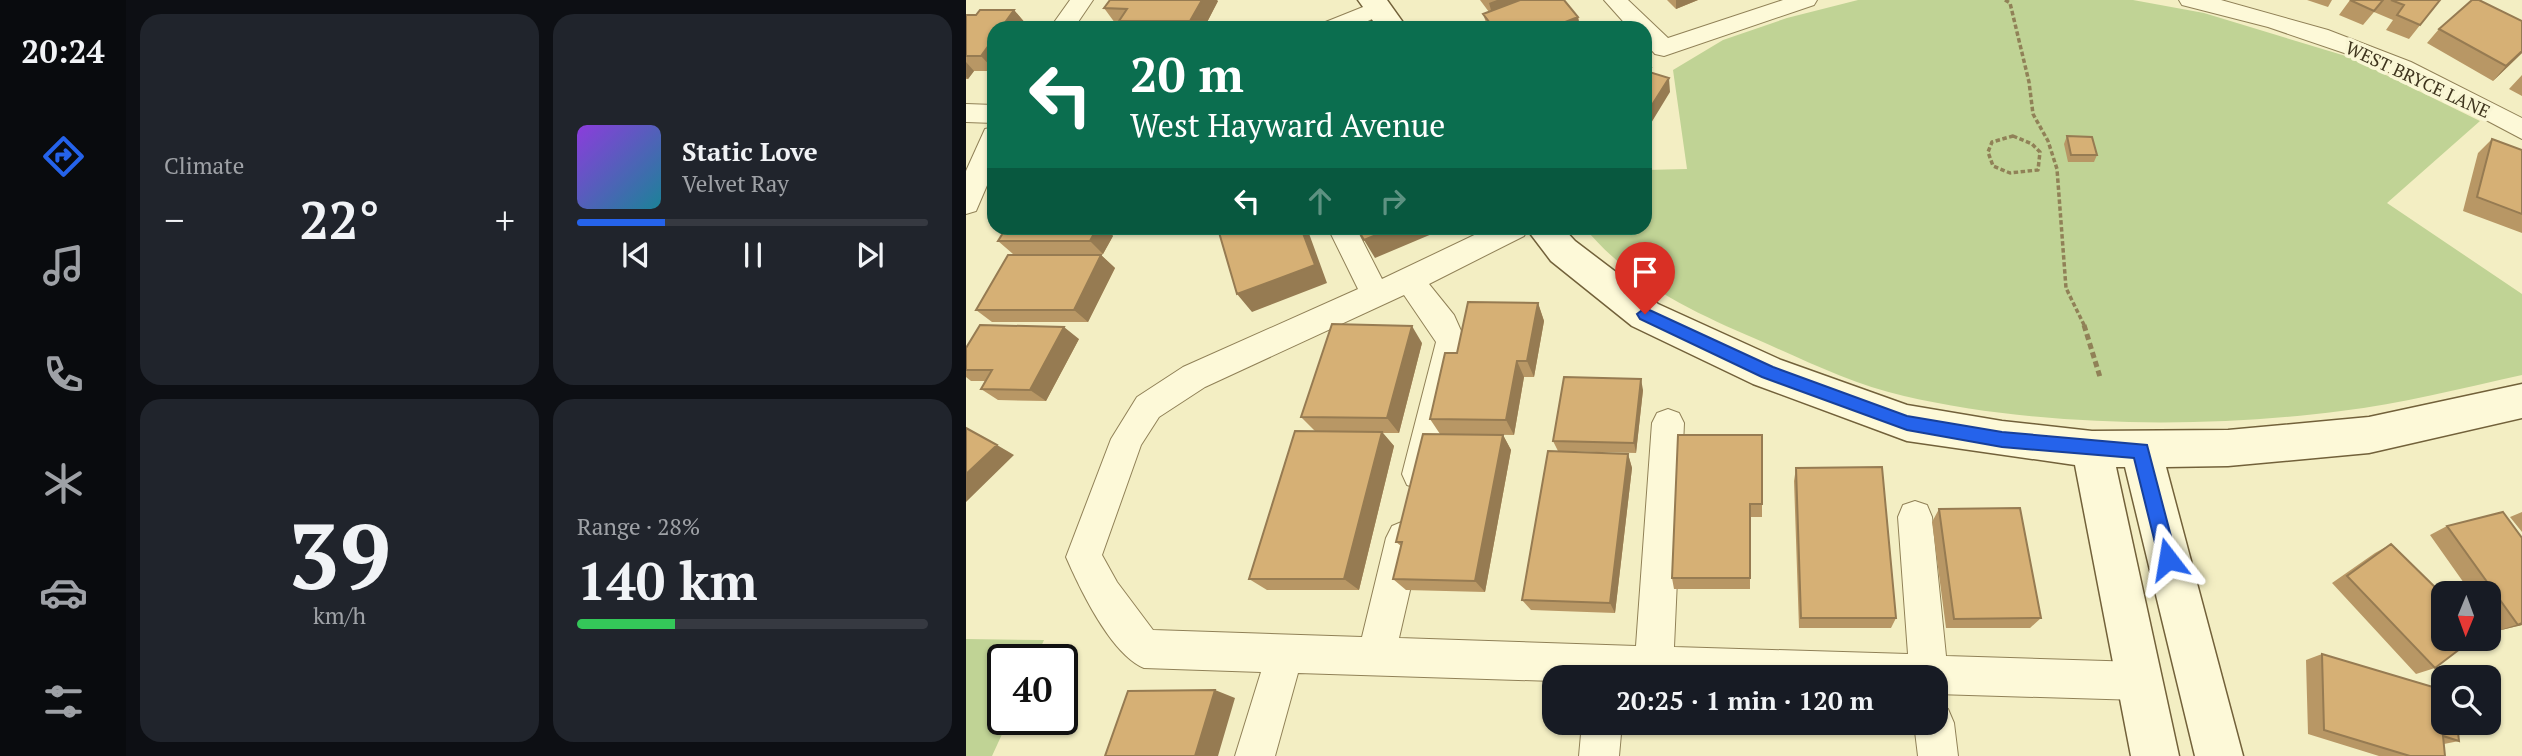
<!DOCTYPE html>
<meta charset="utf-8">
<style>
body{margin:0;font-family:"PT Serif",serif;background:#20242c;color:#f1f3f6;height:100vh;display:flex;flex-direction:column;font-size:26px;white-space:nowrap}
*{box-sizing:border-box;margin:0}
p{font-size:23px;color:#9ea1a6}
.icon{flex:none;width:38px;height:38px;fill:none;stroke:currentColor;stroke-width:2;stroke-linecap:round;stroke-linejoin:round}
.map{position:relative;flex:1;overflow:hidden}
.details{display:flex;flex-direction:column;gap:14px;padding:14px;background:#0d0f14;width:840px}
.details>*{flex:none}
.guide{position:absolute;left:21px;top:21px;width:665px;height:214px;border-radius:21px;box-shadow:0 2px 5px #0004;background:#0b6e4f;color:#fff;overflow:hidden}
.needle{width:46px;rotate:181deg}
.fabs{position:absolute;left:1465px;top:581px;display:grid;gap:14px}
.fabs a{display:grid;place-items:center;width:70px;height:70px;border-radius:14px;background:#171b24;box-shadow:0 2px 5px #0004;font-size:35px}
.speed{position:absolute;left:21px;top:644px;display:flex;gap:14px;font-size:35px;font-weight:700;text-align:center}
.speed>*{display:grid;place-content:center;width:91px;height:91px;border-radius:50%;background:#171b24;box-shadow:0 2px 5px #0004;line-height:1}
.speed .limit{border:4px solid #111;border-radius:10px;background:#fff;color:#111}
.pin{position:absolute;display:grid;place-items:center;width:60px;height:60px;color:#fff;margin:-72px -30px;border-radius:50% 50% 50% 0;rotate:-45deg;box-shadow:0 0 7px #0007}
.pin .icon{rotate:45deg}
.me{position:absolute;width:77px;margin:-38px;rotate:346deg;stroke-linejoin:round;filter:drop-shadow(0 0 5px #0008)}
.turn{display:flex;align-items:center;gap:24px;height:147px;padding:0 28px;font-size:32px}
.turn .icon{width:91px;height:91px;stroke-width:2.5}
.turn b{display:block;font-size:49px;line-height:60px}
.lanes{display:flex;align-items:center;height:66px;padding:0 28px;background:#0003;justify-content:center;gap:35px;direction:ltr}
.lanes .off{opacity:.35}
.big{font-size:52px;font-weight:700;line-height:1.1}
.details .widget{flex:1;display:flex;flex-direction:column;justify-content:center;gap:10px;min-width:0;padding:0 24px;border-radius:21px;background:#20242c}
.details .dial{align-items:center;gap:0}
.dial b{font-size:91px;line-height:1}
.song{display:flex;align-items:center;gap:21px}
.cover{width:84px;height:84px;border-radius:10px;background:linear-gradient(135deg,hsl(270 70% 55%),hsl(190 70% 35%))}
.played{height:7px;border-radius:4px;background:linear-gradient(90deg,#2563eb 25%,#363941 25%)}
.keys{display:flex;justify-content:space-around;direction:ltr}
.heat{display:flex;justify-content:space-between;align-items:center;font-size:38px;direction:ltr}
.charge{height:10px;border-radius:5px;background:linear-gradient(90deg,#34c759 28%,#363941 0)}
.details .tiles{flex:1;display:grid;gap:14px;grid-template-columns:repeat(2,1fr)}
.trip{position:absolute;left:576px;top:665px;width:406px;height:70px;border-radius:21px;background:#171b24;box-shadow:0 2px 5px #0004;font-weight:700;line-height:70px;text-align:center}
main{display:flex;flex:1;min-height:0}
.dock{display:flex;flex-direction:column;width:126px;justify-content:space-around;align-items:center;background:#090b0e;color:#9ea1a6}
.dock .icon{width:49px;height:49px}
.dock .selected{color:#2563eb}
.dock b{font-size:32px;color:#f1f3f6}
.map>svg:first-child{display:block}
</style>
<main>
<nav class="dock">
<b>20:24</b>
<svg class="icon selected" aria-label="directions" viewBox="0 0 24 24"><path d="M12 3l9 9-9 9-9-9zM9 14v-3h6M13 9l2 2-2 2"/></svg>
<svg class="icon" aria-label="music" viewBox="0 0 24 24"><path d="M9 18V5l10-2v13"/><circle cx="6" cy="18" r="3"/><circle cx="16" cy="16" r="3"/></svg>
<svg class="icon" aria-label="phone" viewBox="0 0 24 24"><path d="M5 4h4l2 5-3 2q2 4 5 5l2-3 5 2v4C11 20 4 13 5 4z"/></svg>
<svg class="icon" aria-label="climate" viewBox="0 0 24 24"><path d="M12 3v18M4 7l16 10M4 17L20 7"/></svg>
<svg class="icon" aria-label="car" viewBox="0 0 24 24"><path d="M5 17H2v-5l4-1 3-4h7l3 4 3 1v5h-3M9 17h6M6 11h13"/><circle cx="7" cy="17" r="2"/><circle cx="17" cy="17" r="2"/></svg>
<svg class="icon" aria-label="filters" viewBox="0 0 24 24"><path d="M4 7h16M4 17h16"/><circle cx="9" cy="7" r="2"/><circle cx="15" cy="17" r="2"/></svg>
</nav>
<section class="details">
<div class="tiles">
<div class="widget"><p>Climate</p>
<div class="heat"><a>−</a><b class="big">22°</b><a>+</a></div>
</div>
<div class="widget">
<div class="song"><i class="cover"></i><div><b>Static Love</b><p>Velvet Ray</p></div></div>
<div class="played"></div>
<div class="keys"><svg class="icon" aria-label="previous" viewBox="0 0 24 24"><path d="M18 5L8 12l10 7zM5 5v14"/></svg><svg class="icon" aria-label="pause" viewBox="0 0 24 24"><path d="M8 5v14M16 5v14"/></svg><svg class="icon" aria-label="next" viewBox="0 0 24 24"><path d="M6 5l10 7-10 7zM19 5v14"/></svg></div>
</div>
<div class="widget dial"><b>39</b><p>km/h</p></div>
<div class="widget"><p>Range · 28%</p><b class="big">140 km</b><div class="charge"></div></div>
</div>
</section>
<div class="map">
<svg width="1556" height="756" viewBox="0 0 1556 756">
<rect width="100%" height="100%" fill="#f3eec3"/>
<!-- green -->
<path fill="#c0d395" d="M892 0H1167L1238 13 1383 57 1514 121 1421 203 1556 294V375C1496 388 1435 404 1375 411 1238 429 1072 427 938 396 886 384 838 360 790 339 727 312 663 282 619 228H679V170L721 169 707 70 757 40 821 18Z
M0 639 78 640 69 660H37V719H43L26 756H0Z"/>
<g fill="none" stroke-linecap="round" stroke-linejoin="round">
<!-- street casing -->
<g stroke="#908157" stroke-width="2">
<path id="street" d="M104 0H127L108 28H84Z
M638 0H662L702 38 817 0H851L848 5 698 56 689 54 679 43V28H663Z
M1213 0H1255L1362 30 1445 62 1556 118V139L1469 93 1387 56 1302 27 1216 5Z
M412 1 420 3 424 8 420 13 386 28H353L357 23Z
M0 104 28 105V123L0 122Z
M28 127V169L10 211 0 214V171L19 129Z
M362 228H390L416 279 523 228H562L558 236 463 284 488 315 500 342 465 485 453 489 441 485 436 474 470 342 438 295 239 387 193 417 175 445 136 555 151 582 187 630 396 637 420 538 426 526 438 521 450 526 456 538 433 638 670 646 686 423 691 413 702 409 713 413 718 423 708 647 942 654 932 517 937 505 949 501 961 505 966 517 980 656 1173 662 1187 667 1192 681 1187 695 1173 700 970 694V677H588V681L332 673 309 756H269L295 672 178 668C145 654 114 589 100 557L145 439 171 397 217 367 392 289Z
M970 704 982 709 988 723 992 756H952L948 723H970Z
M616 723H656L653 756H613Z"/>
</g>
<!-- secondary casing -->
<g stroke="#72613a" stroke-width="3">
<path id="secondary" d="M392 0H421L441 28H412Z
M560 228H597L609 241 692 304 815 360 941 405 1036 421 1126 431 1262 430 1403 417 1556 384V418L1403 453 1262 466 1200 467 1277 756H1229L1159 467H1150L1213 756H1165L1109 465 941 441 787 384 666 326 585 261Z"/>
</g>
<!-- path-far1 -->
<path stroke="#908157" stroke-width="3.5" stroke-dasharray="4.5 2.5" stroke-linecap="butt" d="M1039 0 1044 3 1063 82 1067 114 1082 141 1091 169 1100 288 1119 327
M1047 136 1066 144 1074 152 1072 170 1044 173 1027 166 1022 152 1026 142Z"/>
<!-- path -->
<path stroke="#908157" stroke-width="5" stroke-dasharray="6 3.5" stroke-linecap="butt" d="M1118 325 1134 377"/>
<!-- street -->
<use href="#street" fill="#fdf9d8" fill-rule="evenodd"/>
<!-- secondary -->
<use href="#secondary" fill="#fdf9d8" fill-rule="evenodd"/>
</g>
<!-- wall -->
<path fill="#b89765" d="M514 0H598L612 17 614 27 617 28H522L517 14 523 12Z
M701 0H732L710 9Z
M1341 0H1366L1362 7Z
M1384 0H1474L1443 39 1420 30 1427 20 1408 12 1397 25 1373 15Z
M252 1 238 28H158L155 23H149L138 8Z
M48 10 60 24 58 28H28V71H8L2 79H0V15H10Z
M1473 29 1556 53 1527 81 1461 43Z
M1556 75V96L1543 89Z
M1101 136 1131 155 1128 162H1102L1098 144Z
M1526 139 1556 150V233L1497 211 1512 153Z
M40 228H140L147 236 137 254H47L32 241Z
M135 255 149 268 122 322H26L10 310Z
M572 303 578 321 568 377H558L548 435 474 434 464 419 491 353Z
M113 339 80 401 32 400 15 389 19 381H5L0 377V348Z
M456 343 433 433H417L428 446 393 590H301L283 579 349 431 335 417Z
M677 390 670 453 592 451 587 441Z
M537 435 545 450 519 592 440 590 427 579 435 546 430 542Z
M712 435 796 504V517H784V589H708L706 578Z
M662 454 666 468 649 613 565 610 556 600Z
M830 468 930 618 925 628H833L828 481Z
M973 509 1075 618 1064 628H980L966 522Z
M1556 512V532L1544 517Z
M1481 526 1556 625 1531 631 1522 619V593H1505L1464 535Z
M1425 544 1469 668 1450 674 1366 583 1409 553Z
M1356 654 1493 741 1478 744 1479 756H1413L1342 734 1340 660Z"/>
<!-- shaded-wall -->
<path fill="#967b52" d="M236 0H251L252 1 238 28H228L224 21Z
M531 0H564L527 17 523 3Z
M710 0H732L710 9Z
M48 10 60 24 58 28H35Z
M612 17 614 28H584Z
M28 38V70L15 56Z
M1556 51V53L1527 81 1540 66Z
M0 62 8 71 2 79 0 77Z
M703 78 704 92 679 133V116Z
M128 228H140L147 236 137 254 124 241Z
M335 228H341L361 283 286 312 271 294Z
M427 228H471L473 231 409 258 398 240Z
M135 255 149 268 122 322 108 310Z
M572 303 578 321 568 377 561 361Z
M446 326 456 343 433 433 421 418Z
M98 327 113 339 80 401 64 390Z
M551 361 558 377 548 435 540 420Z
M675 379 677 390 670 453 668 443Z
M416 432 428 446 393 590 378 579Z
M537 435 545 450 519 592 509 581Z
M31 445 48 455 0 502V474Z
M662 454 666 468 649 613 644 603Z
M1556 623V625L1531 631Z
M249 690 269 698 252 756H229Z"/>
<!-- building -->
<path fill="#d6b075" stroke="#967b52" stroke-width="2" d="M144 0H236L224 21H153L161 9 138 8Z
M554 0H598L612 17 584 28H528L517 14Z
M1384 0H1417L1408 11Z
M1425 0H1474L1454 25 1431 15 1438 5Z
M1506 0H1513L1556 21V51L1540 66 1473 29Z
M14 10H48L35 28H28V38L15 56H0V15H10Z
M679 67 685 68 683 72 703 78 679 116Z
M1101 136 1126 137 1131 155H1105Z
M1526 139 1556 150V214L1511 197Z
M40 228H131L124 241H32Z
M255 228H335L349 265 271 294 252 229Z
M391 228H427L398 240Z
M42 255H135L108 310H10Z
M502 302 572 303 561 361H551L540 420 464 419 479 353H491Z
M366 324 446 326 421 418 335 417Z
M14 325 98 327 64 390 15 389 26 370H0V348Z
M598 377 675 379 668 443 587 441Z
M0 428 31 445 0 474Z
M329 431 416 432 378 579H283Z
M457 434 537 435 509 581 427 579 436 542H430Z
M712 435H796V504H784V578H706Z
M582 451 662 454 644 603 556 600Z
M916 467 930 618H835L830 468Z
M1054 508 1075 618 988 619 973 509Z
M1537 512 1556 538V623L1552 625 1481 526Z
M1425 544 1477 595V639H1507L1469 668 1381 576Z
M1356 654 1477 690V723H1491L1493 741 1477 736 1479 756H1444L1358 730Z
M249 690 229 756H139L162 691Z"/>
<!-- route -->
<path fill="#2563eb" stroke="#184099" stroke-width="2" d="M679 308 807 367 941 416 1036 432 1181 445 1211 559 1209 565 1202 567 1196 565 1193 559 1168 458 1036 447 941 430 796 377 674 319 671 314Z"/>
<g text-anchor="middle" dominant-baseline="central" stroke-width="7" stroke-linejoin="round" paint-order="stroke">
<!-- far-street labels -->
<g font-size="18" fill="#3e341d" stroke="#f9f6d4">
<text transform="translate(1452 79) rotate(25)">WEST BRYCE LANE</text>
</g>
</g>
</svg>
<div class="fabs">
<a><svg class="needle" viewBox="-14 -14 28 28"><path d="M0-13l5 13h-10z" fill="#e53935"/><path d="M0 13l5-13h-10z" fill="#9ea1a6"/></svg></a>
<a><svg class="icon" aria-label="search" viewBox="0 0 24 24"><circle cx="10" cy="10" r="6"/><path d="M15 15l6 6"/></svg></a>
</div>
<div class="speed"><div class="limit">40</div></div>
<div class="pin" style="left:679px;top:314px;background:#d93025"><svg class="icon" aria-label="arrive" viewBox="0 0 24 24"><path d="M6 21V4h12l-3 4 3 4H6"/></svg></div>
<svg class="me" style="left:1202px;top:559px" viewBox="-20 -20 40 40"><path d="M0-17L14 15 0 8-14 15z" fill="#2563eb" stroke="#fff" stroke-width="4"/></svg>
<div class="trip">20:25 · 1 min · 120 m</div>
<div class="guide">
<div class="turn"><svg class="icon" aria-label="left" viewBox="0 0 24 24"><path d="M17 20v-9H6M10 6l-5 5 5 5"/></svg><div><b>20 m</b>West Hayward Avenue</div></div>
<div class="lanes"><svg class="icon" aria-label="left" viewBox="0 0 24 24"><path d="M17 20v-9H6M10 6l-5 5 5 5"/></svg><svg class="icon off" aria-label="ahead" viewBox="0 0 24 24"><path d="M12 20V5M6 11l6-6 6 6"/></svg><svg class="icon off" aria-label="right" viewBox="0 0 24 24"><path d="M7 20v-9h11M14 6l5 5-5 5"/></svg></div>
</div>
</div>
</main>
